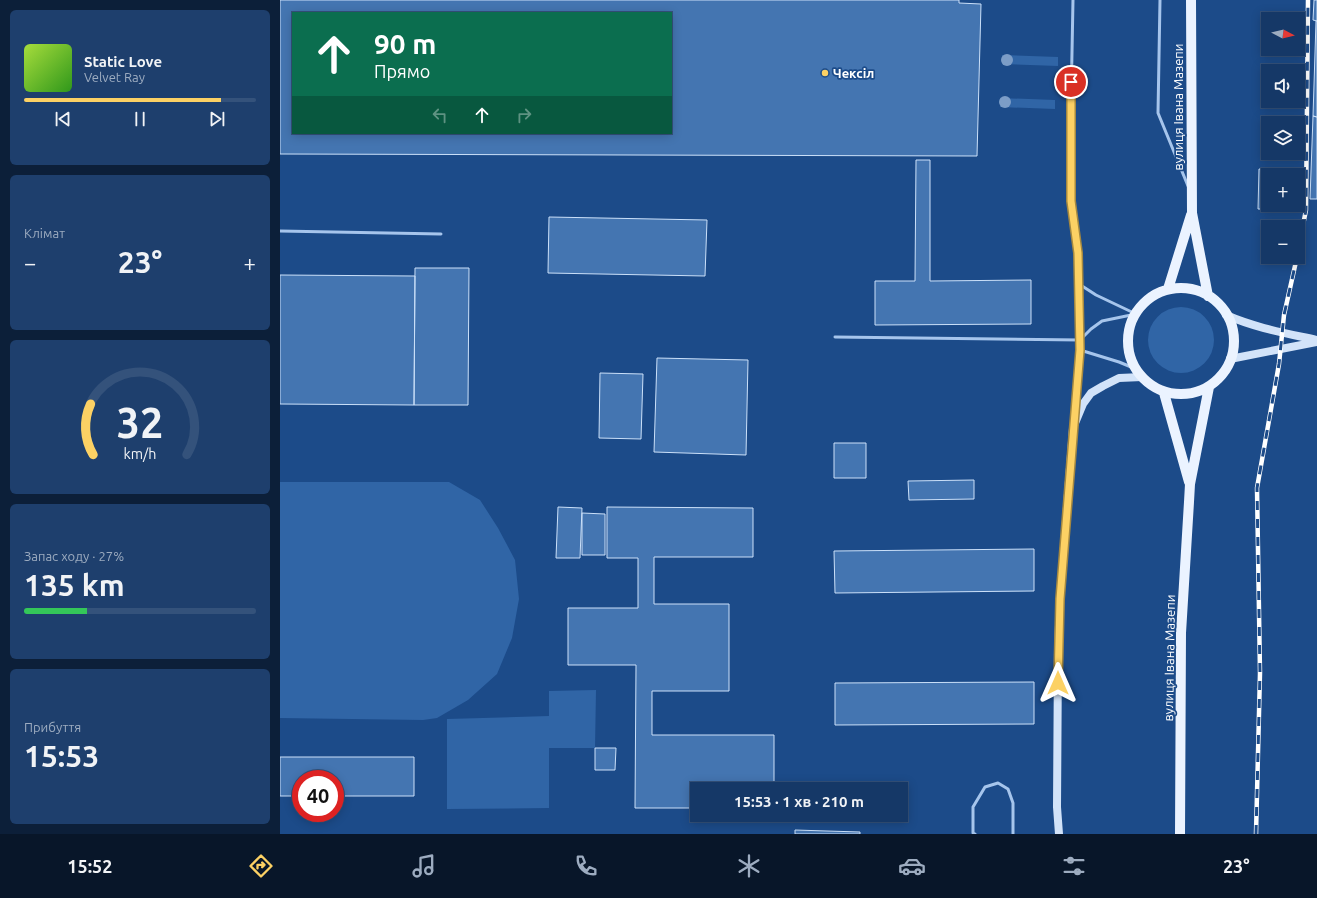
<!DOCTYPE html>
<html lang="uk">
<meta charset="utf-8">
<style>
body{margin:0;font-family:Ubuntu,sans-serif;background:#1e3f6d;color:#f1f3f6;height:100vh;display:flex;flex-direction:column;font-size:15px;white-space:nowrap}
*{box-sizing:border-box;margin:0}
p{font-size:13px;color:#9dacc0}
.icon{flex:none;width:22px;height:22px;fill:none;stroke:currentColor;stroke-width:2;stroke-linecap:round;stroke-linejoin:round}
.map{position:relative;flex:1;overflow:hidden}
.panel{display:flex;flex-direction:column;gap:10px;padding:10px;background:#0c1f39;width:280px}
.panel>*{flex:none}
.guide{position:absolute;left:12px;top:12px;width:380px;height:122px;border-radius:0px;box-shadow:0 2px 10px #0003,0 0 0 1px #34527b;background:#0b6e4f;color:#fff;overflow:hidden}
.needle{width:26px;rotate:97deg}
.fabs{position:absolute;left:981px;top:12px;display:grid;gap:8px}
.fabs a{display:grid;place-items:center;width:44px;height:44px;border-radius:0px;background:#153867;box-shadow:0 2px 10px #0003,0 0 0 1px #34527b;font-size:20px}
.speed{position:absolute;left:12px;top:770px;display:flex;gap:8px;font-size:20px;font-weight:700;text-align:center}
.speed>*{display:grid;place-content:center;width:52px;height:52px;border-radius:50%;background:#153867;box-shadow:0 2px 10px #0003,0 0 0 1px #34527b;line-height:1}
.speed .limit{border:6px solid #d22;background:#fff;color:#111}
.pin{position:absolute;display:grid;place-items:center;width:34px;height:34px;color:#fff;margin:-17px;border:2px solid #fff;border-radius:50%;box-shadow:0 1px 4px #0007}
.me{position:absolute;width:44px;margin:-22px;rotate:0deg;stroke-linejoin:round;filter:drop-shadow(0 0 3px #0008)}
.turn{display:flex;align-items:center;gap:14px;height:84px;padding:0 16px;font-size:18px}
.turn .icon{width:52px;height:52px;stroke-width:2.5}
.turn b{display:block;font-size:28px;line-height:34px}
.lanes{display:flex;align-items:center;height:38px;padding:0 16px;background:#0003;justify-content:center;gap:20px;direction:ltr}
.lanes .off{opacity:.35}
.big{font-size:30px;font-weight:700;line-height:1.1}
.panel .widget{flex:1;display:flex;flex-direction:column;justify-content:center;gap:6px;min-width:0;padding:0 14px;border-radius:6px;background:#1e3f6d}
.panel .dial{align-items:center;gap:0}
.dial svg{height:104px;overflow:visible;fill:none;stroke:#34527b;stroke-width:7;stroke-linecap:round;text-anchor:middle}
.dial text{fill:#f1f3f6;stroke:none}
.song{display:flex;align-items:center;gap:12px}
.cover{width:48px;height:48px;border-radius:6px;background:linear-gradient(135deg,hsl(80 70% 55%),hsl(110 70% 35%))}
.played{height:4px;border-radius:2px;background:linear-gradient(90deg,#fcd164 85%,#34527b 85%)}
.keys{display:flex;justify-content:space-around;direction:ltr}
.heat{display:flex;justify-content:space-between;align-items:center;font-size:22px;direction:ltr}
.charge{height:6px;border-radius:3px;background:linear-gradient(90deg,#34c759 27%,#34527b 0)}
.trip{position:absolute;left:410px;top:782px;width:218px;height:40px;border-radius:0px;background:#153867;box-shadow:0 2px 10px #0003,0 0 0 1px #34527b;font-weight:700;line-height:40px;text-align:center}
.tab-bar{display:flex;height:64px;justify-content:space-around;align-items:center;background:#081629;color:#9dacc0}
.tab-bar .icon{width:28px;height:28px}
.tab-bar .on{color:#fcd164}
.tab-bar b{font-size:18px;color:#f1f3f6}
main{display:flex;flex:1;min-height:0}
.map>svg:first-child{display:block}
</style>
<main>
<section class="panel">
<div class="widget">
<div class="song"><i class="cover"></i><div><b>Static Love</b><p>Velvet Ray</p></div></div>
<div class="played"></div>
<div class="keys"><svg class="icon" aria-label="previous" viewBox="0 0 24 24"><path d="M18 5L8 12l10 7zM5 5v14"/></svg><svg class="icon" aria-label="pause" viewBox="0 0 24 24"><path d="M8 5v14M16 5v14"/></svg><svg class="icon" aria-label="next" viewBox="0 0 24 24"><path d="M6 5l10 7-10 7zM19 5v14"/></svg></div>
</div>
<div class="widget"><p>Клімат</p>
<div class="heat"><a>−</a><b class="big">23°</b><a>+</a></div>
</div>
<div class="widget dial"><svg viewBox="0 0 100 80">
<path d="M14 69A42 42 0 1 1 86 69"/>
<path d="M14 69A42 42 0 0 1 12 30" stroke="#fcd164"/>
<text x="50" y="56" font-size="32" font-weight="700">32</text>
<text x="50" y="72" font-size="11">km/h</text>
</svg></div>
<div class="widget"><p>Запас ходу · 27%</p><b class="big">135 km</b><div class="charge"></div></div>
<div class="widget"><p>Прибуття</p><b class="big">15:53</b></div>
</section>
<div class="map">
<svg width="1037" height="834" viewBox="0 0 1037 834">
<rect width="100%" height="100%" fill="#1c4b89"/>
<!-- green -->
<path fill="#3065a6" d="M722 55 778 57V66L722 64Z
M720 98 775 100V109L720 107Z
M868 340a33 33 0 1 1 66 0a33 33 0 1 1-66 0Z
M0 482H169L200 500 218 528 235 560 239 599 232 638 217 674 188 700 157 718 143 720 0 718Z
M316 690 315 748H269V808L167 809V719L269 716V691Z"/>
<!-- building -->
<path fill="#4475b1" stroke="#cbe0f9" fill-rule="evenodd" d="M0 0H679V3L701 4 697 156 0 154ZM13 13H391V133H13Z
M1034 0H1037V21L1033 20Z
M1036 21H1037V117L1033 116Z
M1033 116 1037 117V199H1030Z
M636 160H650V281L751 280V324L595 325V281H635Z
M979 169 1019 170 1018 210 978 209ZM988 175H1018V205H988Z
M269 217 427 220 425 276 268 273Z
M135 268H189L188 405H134Z
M0 275 135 276 134 405 0 404Z
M377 358 468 360 466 455 374 452Z
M320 373 363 374 361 439 319 438Z
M554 443H586V478H554Z
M694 480V499L629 500 628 481Z
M278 507 302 508 300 558H276Z
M327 507 473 508V557H374V604H449V691H372V735H494V789H417V808H355L356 665H288V608H358V558H327Z
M302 513 325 514V555H302Z
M754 549V591L555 593 554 551Z
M754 682V724L555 725V683Z
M315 748H336L335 770H315Z
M0 757H134V796H55V779H21V796H0Z
M515 830 547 831 580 832V834H515Z"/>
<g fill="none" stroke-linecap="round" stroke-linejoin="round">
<!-- lane -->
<path stroke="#a6c5ec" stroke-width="3" d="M793 0 790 157 791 201 798 253 800 340 794 417
M880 0 878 113 908 186
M0 231 161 234
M799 284 816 295 856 314
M555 337 800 340 811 329 822 321 856 314
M800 350 839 362 856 369
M695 834 693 833V807L705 787 718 783 728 789 733 803V834"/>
<!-- secondary -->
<path stroke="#d2e3f9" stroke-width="8" d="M946 315C976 328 1005 333 1037 340
M950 359 1037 342
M779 834 777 807 778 652 780 599 793 428 803 404 811 393 823 386 839 378 862 377"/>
<!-- primary -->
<path stroke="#ebf3ff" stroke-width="10" d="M911 0 912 213 928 296
M848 341a53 53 0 1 1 106 0a53 53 0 1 1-106 0Z
M888 289 911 215
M884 393 909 482
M900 834 901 633 909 502 910 484 929 387"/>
<!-- rail casing -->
<g stroke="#fff" stroke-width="4.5">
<path id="rail" d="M1018 250 1026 210 1028 0
M976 834 980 673 977 488 999 364 1004 315 1017 257"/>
</g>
<!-- rail -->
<use href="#rail" stroke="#1c4b89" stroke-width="3" stroke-dasharray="9" stroke-linecap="butt"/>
</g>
<!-- trees -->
<g fill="#7c9dc7">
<circle cx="727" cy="60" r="6"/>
<circle cx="725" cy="102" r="6"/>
</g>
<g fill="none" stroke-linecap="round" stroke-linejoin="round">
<!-- route casing -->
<g stroke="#a48841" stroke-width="10">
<path id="route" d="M778 683 780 599 800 350 798 253 791 201V82"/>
</g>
<!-- route -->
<use href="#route" stroke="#fcd164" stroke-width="7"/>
</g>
<!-- markers -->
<circle fill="#fcd164" stroke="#1c4b89" stroke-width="1.5" cx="545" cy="73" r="4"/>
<g text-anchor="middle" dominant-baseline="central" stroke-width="3.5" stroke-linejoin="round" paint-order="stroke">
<!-- poi labels -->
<g font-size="13" font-weight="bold" fill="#fff" stroke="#1c4b89" text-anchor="start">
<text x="553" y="73">Чексіл</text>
</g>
<!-- street labels -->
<g font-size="13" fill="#fff" stroke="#1c4b89">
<text transform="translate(898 107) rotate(-90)">вулиця Івана Мазепи</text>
<text transform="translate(889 658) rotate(-89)">вулиця Івана Мазепи</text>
</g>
</g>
</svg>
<div class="fabs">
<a><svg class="needle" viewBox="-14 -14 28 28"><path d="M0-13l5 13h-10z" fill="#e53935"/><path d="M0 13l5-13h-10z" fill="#9dacc0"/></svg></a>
<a><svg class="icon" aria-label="sound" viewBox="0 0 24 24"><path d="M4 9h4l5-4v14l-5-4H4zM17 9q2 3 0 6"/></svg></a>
<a><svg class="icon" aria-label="layers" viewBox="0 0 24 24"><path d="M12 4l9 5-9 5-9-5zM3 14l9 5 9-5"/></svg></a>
<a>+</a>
<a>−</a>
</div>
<div class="speed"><div class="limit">40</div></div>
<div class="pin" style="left:791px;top:82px;background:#d93025"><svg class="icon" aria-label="arrive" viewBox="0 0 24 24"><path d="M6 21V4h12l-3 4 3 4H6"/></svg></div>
<svg class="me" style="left:778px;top:683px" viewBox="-20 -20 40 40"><path d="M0-17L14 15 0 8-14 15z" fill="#fcd164" stroke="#fff" stroke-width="4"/></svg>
<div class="trip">15:53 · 1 хв · 210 m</div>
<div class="guide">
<div class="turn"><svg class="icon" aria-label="ahead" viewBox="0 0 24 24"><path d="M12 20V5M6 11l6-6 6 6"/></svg><div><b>90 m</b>Прямо</div></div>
<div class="lanes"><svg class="icon off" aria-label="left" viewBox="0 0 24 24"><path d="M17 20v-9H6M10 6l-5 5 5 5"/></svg><svg class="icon" aria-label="ahead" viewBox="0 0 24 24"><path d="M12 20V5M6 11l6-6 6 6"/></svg><svg class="icon off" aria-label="right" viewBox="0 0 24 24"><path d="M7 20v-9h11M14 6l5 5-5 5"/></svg></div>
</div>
</div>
</main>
<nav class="tab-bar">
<b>15:52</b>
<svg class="icon on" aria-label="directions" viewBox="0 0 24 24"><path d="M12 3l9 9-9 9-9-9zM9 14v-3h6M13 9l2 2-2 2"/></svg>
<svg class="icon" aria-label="music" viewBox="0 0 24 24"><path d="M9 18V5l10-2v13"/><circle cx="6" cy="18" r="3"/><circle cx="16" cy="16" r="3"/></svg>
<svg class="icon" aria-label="phone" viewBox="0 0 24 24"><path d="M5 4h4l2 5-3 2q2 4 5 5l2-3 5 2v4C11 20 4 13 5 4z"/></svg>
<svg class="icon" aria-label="climate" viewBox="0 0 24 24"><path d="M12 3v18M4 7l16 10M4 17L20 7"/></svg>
<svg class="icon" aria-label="car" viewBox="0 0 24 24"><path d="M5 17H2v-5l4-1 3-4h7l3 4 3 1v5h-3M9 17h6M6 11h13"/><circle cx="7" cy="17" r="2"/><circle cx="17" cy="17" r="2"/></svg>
<svg class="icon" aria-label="filters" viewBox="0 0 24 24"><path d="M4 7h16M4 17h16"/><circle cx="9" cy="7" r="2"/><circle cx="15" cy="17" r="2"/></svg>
<b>23°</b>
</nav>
